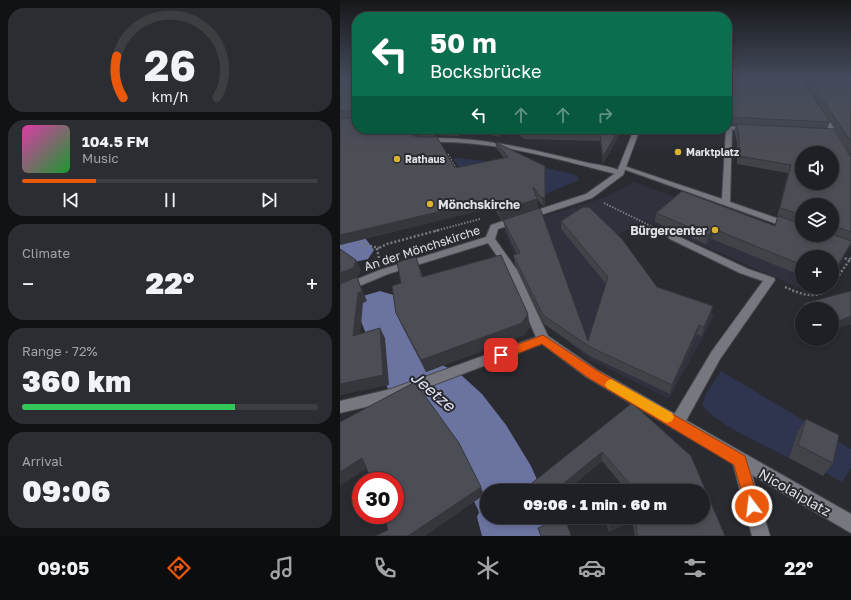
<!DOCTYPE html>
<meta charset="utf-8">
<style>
body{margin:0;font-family:"Golos Text",sans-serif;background:#2c2d32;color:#f1f3f6;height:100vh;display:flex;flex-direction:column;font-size:15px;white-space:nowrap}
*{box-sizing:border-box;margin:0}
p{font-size:13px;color:#a1a3a7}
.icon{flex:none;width:22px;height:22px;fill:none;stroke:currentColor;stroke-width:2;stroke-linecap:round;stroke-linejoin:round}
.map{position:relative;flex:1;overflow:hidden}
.sheet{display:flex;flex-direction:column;gap:8px;padding:8px;background:#111214;width:340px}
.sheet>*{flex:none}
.banner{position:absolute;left:12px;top:12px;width:380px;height:122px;border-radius:16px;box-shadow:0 2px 6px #0003,0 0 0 1px #3c3e42;background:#0b6e4f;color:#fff;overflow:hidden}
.fabs{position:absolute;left:455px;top:146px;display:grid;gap:8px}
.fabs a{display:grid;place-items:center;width:44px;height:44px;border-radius:50%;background:#1f2025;box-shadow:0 2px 6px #0003,0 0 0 1px #3c3e42;font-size:20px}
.speed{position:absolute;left:12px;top:472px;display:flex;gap:8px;font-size:20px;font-weight:700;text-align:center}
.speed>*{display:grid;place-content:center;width:52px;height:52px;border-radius:50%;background:#1f2025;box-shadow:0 2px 6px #0003,0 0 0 1px #3c3e42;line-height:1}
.speed .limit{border:6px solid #d22;background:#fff;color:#111}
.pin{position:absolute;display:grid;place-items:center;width:34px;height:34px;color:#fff;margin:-17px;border-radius:8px;box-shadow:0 2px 6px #0006}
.me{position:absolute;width:44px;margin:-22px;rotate:345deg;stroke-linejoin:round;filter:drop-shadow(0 0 3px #0008)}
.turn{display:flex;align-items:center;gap:14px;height:84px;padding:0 12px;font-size:18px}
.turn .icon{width:52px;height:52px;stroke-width:2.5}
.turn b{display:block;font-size:28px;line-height:34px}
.lanes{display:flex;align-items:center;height:38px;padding:0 12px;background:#0003;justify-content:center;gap:20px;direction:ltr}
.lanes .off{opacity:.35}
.big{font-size:30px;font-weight:800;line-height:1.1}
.sheet .card{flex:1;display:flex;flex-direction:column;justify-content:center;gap:6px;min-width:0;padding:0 14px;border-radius:16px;background:#2c2d32}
.sheet .dial{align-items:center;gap:0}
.dial svg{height:104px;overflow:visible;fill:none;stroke:#3c3e42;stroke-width:7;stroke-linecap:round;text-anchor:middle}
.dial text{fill:#f1f3f6;stroke:none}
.song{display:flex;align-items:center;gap:12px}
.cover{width:48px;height:48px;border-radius:6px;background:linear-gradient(135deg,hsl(320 70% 55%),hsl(130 70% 35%))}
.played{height:4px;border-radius:2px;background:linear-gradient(90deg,#ea580c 25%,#3c3e42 25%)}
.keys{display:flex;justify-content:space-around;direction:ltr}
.heat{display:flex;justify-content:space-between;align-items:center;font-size:22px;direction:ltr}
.charge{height:6px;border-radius:3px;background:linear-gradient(90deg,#34c759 72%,#3c3e42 0)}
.trip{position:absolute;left:140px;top:484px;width:230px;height:40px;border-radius:20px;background:#1f2025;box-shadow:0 2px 6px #0003,0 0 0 1px #3c3e42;font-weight:800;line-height:40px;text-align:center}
.dock{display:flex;height:64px;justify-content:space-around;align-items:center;background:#0c0d0f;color:#a1a3a7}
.dock .icon{width:28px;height:28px}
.dock .selected{color:#ea580c}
.dock b{font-size:18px;color:#f1f3f6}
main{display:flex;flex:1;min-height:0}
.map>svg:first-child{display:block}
</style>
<main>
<section class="sheet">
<div class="card dial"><svg viewBox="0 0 100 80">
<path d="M14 69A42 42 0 1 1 86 69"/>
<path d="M14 69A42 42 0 0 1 9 37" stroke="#ea580c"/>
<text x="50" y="56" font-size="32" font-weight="700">26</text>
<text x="50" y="72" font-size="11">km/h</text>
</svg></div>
<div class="card">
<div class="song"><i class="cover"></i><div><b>104.5 FM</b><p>Music</p></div></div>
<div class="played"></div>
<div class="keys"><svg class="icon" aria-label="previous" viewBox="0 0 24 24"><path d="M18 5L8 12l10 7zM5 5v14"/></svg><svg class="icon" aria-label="pause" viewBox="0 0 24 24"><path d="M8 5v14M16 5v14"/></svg><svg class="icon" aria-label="next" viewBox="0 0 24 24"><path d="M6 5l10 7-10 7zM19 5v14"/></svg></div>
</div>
<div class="card"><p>Climate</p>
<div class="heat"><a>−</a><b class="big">22°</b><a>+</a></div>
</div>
<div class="card"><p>Range · 72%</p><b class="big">360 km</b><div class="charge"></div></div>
<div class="card"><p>Arrival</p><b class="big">09:06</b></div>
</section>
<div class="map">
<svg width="511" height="536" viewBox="0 0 511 536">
<rect width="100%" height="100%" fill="#292b31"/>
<!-- built -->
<path fill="#2f313d" d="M294 182 389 217 504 261 492 274V257H462V287H480L473 294 305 220 278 235 315 295 375 315 329 399 247 358 216 330 191 293 163 229 266 197Z"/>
<!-- green -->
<path fill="#2f344f" d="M116 158 197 166 233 174 237 176 239 180 184 203 160 210 152 207 113 159Z
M381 371 511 449V468L502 482 484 472 457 433 449 458C429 447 372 423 362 404L367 392Z"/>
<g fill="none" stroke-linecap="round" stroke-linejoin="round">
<!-- river -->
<path fill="#6b73a0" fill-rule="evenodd" d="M0 220 14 223 34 250 28 259 14 262 0 259Z
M40 291 57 296 90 359 120 374 142 394 166 425 191 466 202 491H147V517H211L218 536H142L137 517 139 512 120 471 98 434 78 410 50 393 42 376 16 308 23 296Z"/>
<!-- service casing -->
<g stroke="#48494e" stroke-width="2">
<path id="service" d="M389 126 392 128 390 202 462 227V233L278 167 284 166 382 199 386 129Z
M97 138C148 138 199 151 248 163 259 165 276 167 284 173L280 175C217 159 151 139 85 142L82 140 85 138Z
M333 234 408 269 434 278 435 280 380 359 342 428 337 430 332 428 330 423 332 418 372 351 423 281 400 273 330 239 328 237 330 235Z"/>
</g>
<!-- minor casing -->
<g stroke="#48494e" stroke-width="2">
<path id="minor" d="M480 112 485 113 511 157V165L508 163 479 113Z
M387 126 409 127 412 129 409 131 385 129H387Z
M294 129H300L283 175 252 198 158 229 155 239 177 270 208 336 256 369 511 514V533L412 475 430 536H412L393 464 246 377 202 344 51 401 0 413V401L51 389 196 337 167 270 148 243 48 274 0 294V286L40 270 146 237 151 225 246 194 277 172Z"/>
</g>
<!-- path-far2 -->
<path stroke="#77797e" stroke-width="1.5" stroke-dasharray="1.5 1.5" stroke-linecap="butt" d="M108 154 116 168"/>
<!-- path-far1 -->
<path stroke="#77797e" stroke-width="2" stroke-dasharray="1.5 1.5" stroke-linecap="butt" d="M115 167 117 170
M264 203 319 230
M95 231 140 219"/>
<!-- path -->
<path stroke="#77797e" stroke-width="2.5" stroke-dasharray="2 2" stroke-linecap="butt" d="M18 238 21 244 39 248
M501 257 510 260
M39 258 37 249 47 244 99 230
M492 285 511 258
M445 287C460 294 477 301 490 287"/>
<!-- service -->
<use href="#service" fill="#76777f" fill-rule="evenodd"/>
<!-- minor -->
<use href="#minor" fill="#76777f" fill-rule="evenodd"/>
</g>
<!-- wall -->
<path fill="#414349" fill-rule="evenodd" d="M0 78H17V129H121L118 136 94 135 95 137 115 168 164 158 157 149 155 142 205 175V206H203L197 199 198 208 161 220 154 207 0 245Z
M387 78 490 122 487 129 511 156V244L508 250 462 257V276L372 239 366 244 315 222 316 213 435 226 438 217H437L448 173 397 164V142L394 131 396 125 387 124ZM462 205H492V235H462Z
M462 78H511V154Z
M126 129H166L160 137Z
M169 129H283L263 164 260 141 185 139Z
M163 220 248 341 266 284 221 229V221L317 287 371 315 362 336 357 335 330 394 250 356 204 324 175 264 173 255 177 254 165 228Z
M76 257 83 277 190 327 184 335 86 372 62 326 56 313 61 283Z
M511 291V325L492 309H462V312L461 311 465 303Z
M292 403 385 536H295L292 521 269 532 264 517H363L285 488 262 461 226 491Z
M466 419 493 463 483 476 449 458 457 433Z"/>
<!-- shaded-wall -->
<path fill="#35373c" d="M0 79H15L17 84 0 85Z
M117 129H121L118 136Z
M159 129H166L160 137Z
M279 129H283L263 164V156Z
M77 130 79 138 75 140 73 135V132Z
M205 166V206H203L202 198Z
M153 199 154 207 0 245V235Z
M197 199 198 208 161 220 159 211Z
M374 229 372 239 366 244 368 235Z
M511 244 508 250 492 276V275Z
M16 260 21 270 18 277 17 278 21 287 27 301 23 303 19 346 13 336 0 285V273Z
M373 306 371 315 362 336 364 327Z
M188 314 190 327 184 335 86 372 81 360Z
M511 316V322L510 324 492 331V324Z
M359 325 357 335 330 394 332 385Z
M40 328 45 338 49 385 0 395V384Z
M262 452V461L226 491H214Z
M22 458 29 467 0 486V472Z
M141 487 144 495 85 536H68Z
M284 517H292V521L269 532 270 524Z"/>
<!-- building -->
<path fill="#4c4e55" stroke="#35373c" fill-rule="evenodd" d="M0 78H17V129H92L93 130H77L73 132V135L77 137H97L115 168 168 157 155 142 205 166V197L202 198 193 187 197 199 159 211 153 199 0 235V118H14L16 112 14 111H0V84L15 83 16 80 15 79H0Z
M387 78H461L490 122 387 117Z
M468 78H511V142Z
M396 124 494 129 510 156H511V232L492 225V205H462V215L440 208 451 165 399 156V135ZM462 153H492V183H462Z
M180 129H279L263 156 260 134 184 131Z
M342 191 435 226 438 216 462 224V235H492V234L511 241V243L492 275V257H462V265L374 229 368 235 316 213Z
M243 207H249L282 239 317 287 373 306 364 327 359 325 332 385 250 347 203 315 173 255 180 253 163 220 200 208 248 341 268 277 221 221Z
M0 249 16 260 13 268 0 273Z
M161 255 188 314 182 323 81 360 56 313 52 286 61 283 57 262 76 257 82 277Z
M17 277 22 291 18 293 13 336 40 328 43 375 0 384V284Z
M511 291V316L492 324V309H472L465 303Z
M75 382 119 443 141 487 68 536H35L48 530 44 515H55V481H32L22 458 0 472V422Z
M292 403 351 456 385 536H298L294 517H363V491H278L291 485 262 452 214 491H182Z
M466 419 499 435 493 463 458 445Z
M223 517H225L231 536H201L198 528Z
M267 517H284L270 524Z"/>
<!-- sky -->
<linearGradient id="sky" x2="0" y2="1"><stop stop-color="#17181b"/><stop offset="0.51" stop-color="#434a5a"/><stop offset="1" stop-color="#434a5a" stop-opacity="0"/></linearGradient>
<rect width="511" height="153" fill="url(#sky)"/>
<!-- route -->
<path fill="#ea580c" stroke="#983908" d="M203 335 256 370 405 456 420 506 418 511 412 514 407 511 394 465 247 377 202 344 161 360 157 359 155 355 157 352Z"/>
<!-- slow -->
<path fill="#f59e0b" d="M271 379 332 413 334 417 332 421 327 423 323 421 267 388 265 385 267 381Z"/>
<!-- markers -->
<g fill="#dcb233" stroke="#292b31" stroke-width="1.5">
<circle cx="338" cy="152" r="4"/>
<circle cx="57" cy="159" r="4"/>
<circle cx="90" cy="204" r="4"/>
<circle cx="375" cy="230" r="4"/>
</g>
<g text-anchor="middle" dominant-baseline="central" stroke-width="4" stroke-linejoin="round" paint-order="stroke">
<!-- far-poi labels -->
<g font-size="10" font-weight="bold" fill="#e0e1e5" stroke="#292b31" text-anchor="start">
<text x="346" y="152">Marktplatz</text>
<text x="65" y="159">Rathaus</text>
</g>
<!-- poi labels -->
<g font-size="12" font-weight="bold" fill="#e0e1e5" stroke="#292b31" text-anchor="start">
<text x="98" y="204">Mönchskirche</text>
<text x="367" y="230" text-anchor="end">Bürgercenter</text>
</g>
<!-- street labels -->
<g font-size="12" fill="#e0e1e5" stroke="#292b31">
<text transform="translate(82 248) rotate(-18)">An der Mönchskirche</text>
</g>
<!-- near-street labels -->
<g font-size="14" fill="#e0e1e5" stroke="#292b31">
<text transform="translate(455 492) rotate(30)">Nicolaiplatz</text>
</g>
<!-- near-water labels -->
<g font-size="16" font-style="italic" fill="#e0e3f2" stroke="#292b31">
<text transform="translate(93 391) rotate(40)">Jeetze</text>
</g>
</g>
</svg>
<div class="fabs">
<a><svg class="icon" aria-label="sound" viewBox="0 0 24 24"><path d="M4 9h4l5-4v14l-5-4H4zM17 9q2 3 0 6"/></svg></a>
<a><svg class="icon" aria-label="layers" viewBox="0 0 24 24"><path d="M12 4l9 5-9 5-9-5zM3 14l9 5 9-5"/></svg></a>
<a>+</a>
<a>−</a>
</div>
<div class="speed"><div class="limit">30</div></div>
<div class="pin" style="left:161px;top:355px;background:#d93025"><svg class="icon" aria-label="arrive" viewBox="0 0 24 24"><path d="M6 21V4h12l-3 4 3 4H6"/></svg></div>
<svg class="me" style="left:412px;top:506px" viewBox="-20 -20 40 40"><circle r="17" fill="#ea580c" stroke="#fff" stroke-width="3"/><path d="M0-11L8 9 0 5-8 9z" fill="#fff"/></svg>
<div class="trip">09:06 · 1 min · 60 m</div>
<div class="banner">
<div class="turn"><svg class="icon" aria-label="left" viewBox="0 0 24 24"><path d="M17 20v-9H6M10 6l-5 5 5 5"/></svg><div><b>50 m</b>Bocksbrücke</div></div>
<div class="lanes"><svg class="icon" aria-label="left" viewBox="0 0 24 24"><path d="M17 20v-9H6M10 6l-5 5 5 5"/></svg><svg class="icon off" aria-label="ahead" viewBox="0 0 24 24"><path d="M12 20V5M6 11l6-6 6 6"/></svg><svg class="icon off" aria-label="ahead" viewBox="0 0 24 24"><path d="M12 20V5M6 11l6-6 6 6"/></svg><svg class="icon off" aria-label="right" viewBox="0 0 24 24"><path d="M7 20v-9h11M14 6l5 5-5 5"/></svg></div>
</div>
</div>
</main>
<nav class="dock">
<b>09:05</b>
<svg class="icon selected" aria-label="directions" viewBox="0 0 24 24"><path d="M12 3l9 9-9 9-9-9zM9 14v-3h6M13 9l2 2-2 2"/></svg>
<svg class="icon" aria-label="music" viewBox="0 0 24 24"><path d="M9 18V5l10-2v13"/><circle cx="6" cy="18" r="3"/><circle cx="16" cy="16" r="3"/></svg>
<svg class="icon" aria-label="phone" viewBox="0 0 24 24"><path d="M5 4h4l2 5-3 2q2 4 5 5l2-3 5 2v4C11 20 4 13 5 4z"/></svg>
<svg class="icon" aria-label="climate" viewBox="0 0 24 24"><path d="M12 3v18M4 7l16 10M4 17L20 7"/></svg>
<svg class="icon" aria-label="car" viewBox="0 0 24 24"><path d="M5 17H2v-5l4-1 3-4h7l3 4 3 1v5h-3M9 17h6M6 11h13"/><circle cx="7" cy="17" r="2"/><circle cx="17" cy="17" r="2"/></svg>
<svg class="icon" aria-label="filters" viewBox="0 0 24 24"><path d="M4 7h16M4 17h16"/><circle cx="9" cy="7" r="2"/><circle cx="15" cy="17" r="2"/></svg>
<b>22°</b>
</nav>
